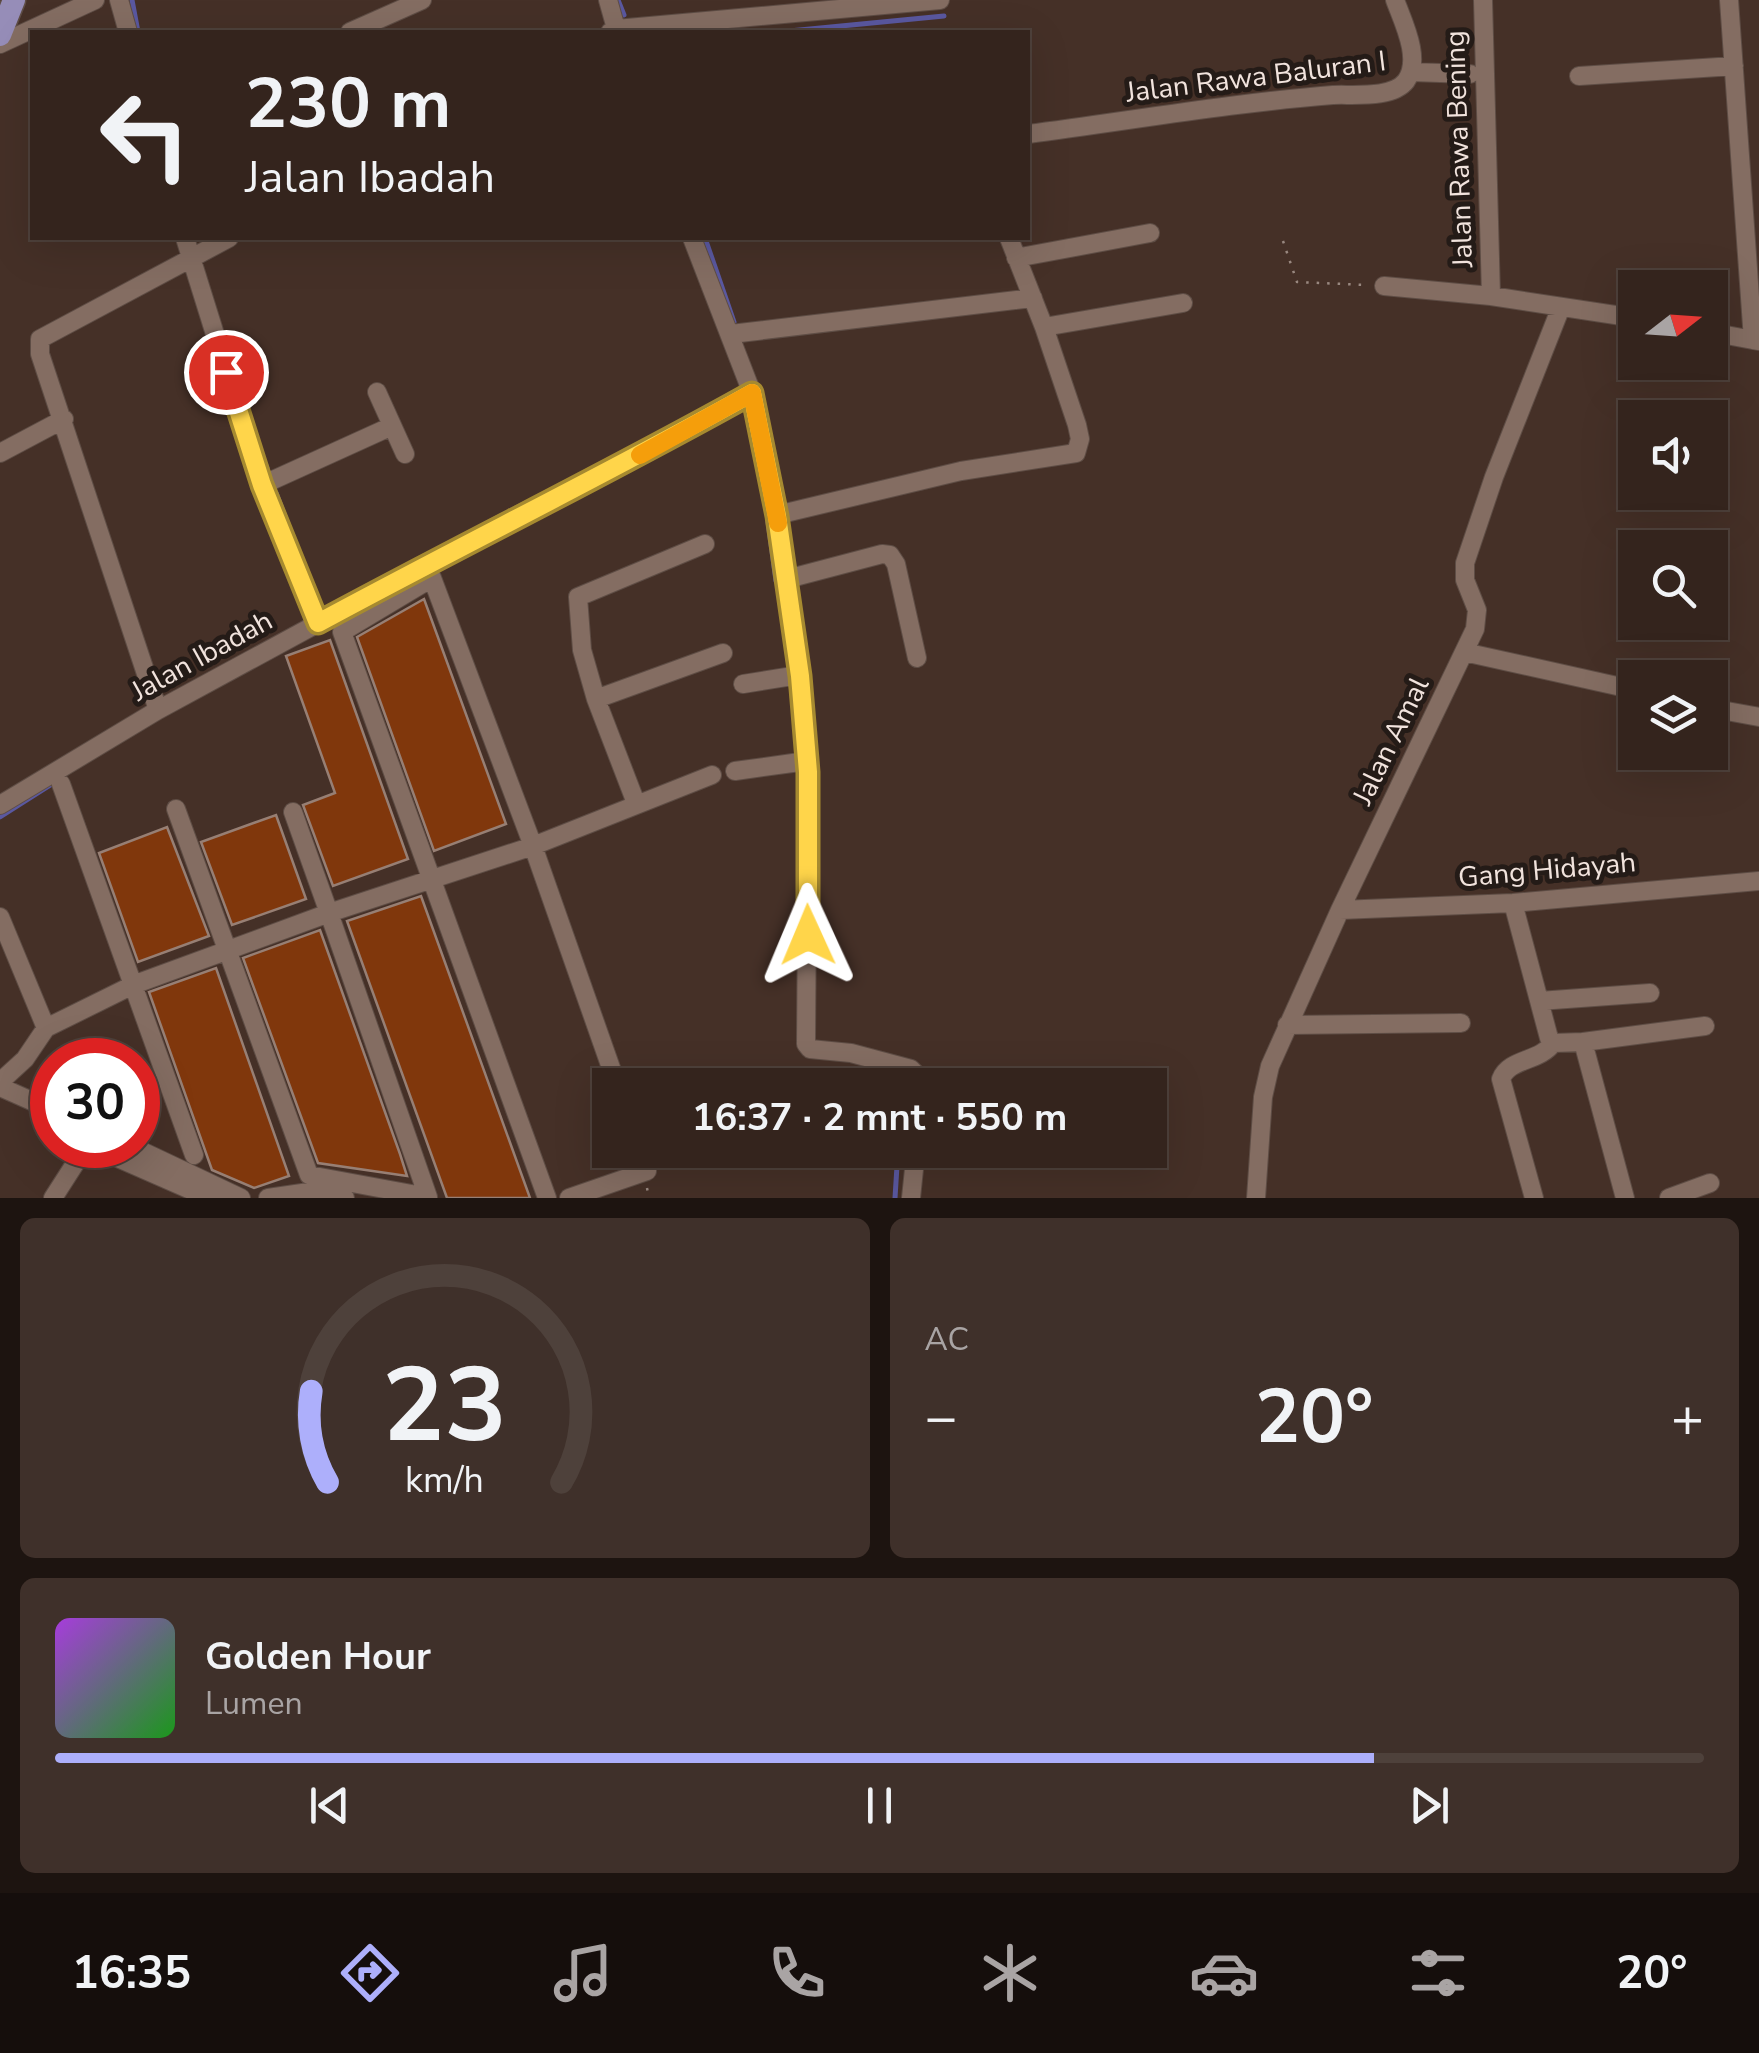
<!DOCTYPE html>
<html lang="id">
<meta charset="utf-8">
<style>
body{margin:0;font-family:"Nunito Sans",sans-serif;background:#3f302a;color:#f1f3f6;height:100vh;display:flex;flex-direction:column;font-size:38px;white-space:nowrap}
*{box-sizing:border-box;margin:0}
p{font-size:32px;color:#a9a4a4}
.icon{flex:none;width:55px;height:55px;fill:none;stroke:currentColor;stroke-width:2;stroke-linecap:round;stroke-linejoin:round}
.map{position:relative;height:1198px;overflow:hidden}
.side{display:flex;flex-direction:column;gap:20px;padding:20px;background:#1d1410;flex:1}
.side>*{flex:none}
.top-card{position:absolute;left:30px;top:30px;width:1000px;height:210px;border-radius:0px;box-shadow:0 10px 40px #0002,0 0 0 2px #4e413b;background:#34241d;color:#f1f3f6;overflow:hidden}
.needle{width:65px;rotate:73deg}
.tools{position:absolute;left:1618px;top:270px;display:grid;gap:20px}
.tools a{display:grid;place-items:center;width:110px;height:110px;border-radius:0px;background:#34241d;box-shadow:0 10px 40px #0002,0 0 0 2px #4e413b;font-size:50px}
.speed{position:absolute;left:30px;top:1038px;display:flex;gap:20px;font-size:50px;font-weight:700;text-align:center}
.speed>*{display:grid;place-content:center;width:130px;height:130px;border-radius:50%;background:#34241d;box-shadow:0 10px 40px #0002,0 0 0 2px #4e413b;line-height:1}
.speed .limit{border:15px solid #d22;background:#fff;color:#111}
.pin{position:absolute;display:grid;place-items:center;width:85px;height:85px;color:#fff;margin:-42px;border:5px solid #fff;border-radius:50%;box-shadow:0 2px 10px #0007}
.me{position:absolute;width:110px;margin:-55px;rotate:359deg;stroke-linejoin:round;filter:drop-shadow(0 0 8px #0008)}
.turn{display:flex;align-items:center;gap:35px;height:210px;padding:0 50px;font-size:45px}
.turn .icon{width:130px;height:130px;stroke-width:2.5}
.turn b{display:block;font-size:70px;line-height:85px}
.big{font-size:75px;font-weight:700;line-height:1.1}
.side .card{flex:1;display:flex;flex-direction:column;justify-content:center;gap:15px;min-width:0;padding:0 35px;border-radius:15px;background:#3f302a}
.side .dial{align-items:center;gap:0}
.dial svg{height:260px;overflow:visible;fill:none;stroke:#4e413b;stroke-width:7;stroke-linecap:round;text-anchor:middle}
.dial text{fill:#f1f3f6;stroke:none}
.song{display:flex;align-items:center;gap:30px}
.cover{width:120px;height:120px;border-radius:15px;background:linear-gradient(135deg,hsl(280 70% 55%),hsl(120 70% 35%))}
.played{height:10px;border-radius:5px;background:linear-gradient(90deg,#adaffb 80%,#4e413b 80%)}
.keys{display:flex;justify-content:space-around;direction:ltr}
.heat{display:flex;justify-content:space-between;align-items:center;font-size:55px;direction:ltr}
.side .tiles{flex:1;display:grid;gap:20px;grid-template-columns:1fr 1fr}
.card:last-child{grid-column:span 2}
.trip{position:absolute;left:592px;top:1068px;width:575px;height:100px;border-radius:0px;background:#34241d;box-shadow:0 10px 40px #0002,0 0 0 2px #4e413b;font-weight:700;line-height:100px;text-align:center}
.tabs{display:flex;height:160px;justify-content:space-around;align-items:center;background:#150e0c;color:#a9a4a4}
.tabs .icon{width:70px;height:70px}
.tabs .selected{color:#adaffb}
.tabs b{font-size:45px;color:#f1f3f6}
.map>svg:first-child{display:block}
</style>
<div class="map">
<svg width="1759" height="1198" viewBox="0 0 1759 1198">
<rect width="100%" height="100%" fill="#453027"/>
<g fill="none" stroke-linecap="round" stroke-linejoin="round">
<!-- stream -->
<path stroke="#5a58a0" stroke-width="5" d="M132 0 138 32
M618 0 624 15
M779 32 944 16
M705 238 734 322
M261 454 267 468
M276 493 293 537
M768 522 776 581
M809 698 815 756
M0 817 52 784
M901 1085V1083
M895 1198 898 1150"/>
</g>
<!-- building -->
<path fill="#80370c" stroke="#977f74" stroke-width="2.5" d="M424 599 506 824 434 851 357 637Z
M330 640 408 859 333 886 303 805 335 793 286 656Z
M276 815 306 899 232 925 201 842Z
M167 827 209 936 138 962 99 853Z
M421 896 530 1198H447L347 921Z
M320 930 400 1154 407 1176 318 1163 243 958Z
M216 968 289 1176 254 1188 212 1170 149 992Z"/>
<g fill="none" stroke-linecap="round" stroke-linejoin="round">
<!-- minor casing -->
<g stroke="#5e4d45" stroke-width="20">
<path id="minor" d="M119 0 128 32
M608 0 617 32
M1483 0 1491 296
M1729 0 1753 340 1759 341
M350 32 422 0
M610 32 616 29 940 0
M0 44 95 0
M1411 72 1470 74
M1579 76 1734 66
M1028 134C1129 121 1231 103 1333 95 1353 94 1392 99 1406 81 1422 59 1403 22 1395 0
M185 238 262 485 319 623
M692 238 752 393 787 579 808 772 806 1044 810 1049 851 1053 911 1069 916 1074 917 1085
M1016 258 1150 233
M1384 286 1491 296 1635 318
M1044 327 1183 303
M1710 332 1753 340
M731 334 1033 298
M377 392 405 454
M0 453 64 419
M262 485 392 426
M777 515 961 471 1076 453 1080 439 1077 425 1044 327 1009 238
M787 579 882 554 890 555 896 564 917 658
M1464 652 1635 690
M743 684 799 675
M596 699 723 653
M1710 708 1759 717
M158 710 40 354V339L229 238
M735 771 807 761
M61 784 194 1155
M636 803 596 699 582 650 578 597 705 544
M0 805 158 710 512 518 630 461 752 393
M176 809 309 1175 428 1197 329 913 533 846 712 775
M1513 903 1549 1038 1553 1043 1583 1042 1625 1198
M1340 910 1513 903 1759 881
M0 917 46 1028
M1539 1001 1650 993
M1287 1025 1461 1023
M1583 1042 1705 1026
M0 1082 25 1059 46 1028 133 985 329 913 293 812
M0 1087 52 1110
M88 1145 209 1198
M129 1145 241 1198
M53 1198 87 1145
M268 1198 316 1191 345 1198
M547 1198 342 632 432 578 533 846 617 1085
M569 1198 647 1171 639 1150
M911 1198 916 1150
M1256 1198 1263 1097 1270 1066 1340 910 1475 629 1477 610 1465 580V563L1494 477 1561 307
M1534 1198 1501 1079C1509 1058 1540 1062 1553 1043
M1669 1198 1710 1183"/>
</g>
<!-- major casing -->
<g stroke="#5e4d45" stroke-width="25">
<path id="major" d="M0 35 14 0"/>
</g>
<!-- path -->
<path stroke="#998880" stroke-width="2.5" stroke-dasharray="2.5 8" stroke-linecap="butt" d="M1283 241 1297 282 1367 285
M647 1188 649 1198"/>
<!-- minor -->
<use href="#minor" stroke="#846d62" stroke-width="18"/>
<!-- major -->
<use href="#major" stroke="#968db8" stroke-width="22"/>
</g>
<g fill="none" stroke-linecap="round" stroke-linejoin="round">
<!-- route casing -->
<g stroke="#a68a30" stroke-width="25">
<path id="route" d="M226 372 262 485 318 623C462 545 609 473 752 393L777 516 800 676 808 772V935"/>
</g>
<!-- route -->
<use href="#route" stroke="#ffd54a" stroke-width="18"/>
<!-- slow -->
<path stroke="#f59e0b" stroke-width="18" d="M640 455 752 393 778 523"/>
</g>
<g text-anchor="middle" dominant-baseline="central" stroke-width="10" stroke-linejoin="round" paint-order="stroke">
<!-- street labels -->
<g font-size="28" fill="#f1e3dd" stroke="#241b17">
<text transform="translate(1256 77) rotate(-7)">Jalan Rawa Baluran I</text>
<text transform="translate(1459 149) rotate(-92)">Jalan Rawa Bening</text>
<text transform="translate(202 656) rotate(-29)">Jalan Ibadah</text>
<text transform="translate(1391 741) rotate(-64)">Jalan Amal</text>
<text transform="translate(1547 870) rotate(-5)">Gang Hidayah</text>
</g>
</g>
</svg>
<div class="tools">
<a><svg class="needle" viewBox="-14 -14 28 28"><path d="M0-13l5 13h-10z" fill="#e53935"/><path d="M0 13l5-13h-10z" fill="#a9a4a4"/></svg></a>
<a><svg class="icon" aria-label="sound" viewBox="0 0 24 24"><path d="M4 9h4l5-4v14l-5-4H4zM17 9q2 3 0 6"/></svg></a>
<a><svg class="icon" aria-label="search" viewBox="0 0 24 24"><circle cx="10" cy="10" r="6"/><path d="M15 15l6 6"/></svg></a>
<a><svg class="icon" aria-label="layers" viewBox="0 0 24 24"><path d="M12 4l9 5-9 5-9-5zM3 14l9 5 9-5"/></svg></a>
</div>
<div class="speed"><div class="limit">30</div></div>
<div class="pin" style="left:226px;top:372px;background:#d93025"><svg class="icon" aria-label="arrive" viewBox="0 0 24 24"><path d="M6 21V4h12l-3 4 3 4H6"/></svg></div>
<svg class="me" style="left:808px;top:935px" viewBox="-20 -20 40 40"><path d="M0-17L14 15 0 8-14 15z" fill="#ffd54a" stroke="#fff" stroke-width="4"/></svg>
<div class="trip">16:37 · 2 mnt · 550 m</div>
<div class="top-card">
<div class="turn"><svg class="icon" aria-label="left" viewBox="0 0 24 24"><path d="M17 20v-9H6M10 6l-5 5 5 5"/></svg><div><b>230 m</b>Jalan Ibadah</div></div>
</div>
</div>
<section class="side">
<div class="tiles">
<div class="card dial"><svg viewBox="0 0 100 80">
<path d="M14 69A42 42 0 1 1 86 69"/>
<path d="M14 69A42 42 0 0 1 9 41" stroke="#adaffb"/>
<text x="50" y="56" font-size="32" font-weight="700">23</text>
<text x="50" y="72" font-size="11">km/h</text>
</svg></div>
<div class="card"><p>AC</p>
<div class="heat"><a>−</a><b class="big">20°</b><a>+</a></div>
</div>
<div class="card">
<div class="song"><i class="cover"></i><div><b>Golden Hour</b><p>Lumen</p></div></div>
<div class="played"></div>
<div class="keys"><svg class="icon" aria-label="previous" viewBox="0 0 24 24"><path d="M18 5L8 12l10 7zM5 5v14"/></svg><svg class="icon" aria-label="pause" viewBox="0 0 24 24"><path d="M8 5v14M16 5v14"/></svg><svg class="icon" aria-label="next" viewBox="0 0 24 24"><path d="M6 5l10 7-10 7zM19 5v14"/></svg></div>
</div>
</div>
</section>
<nav class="tabs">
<b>16:35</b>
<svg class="icon selected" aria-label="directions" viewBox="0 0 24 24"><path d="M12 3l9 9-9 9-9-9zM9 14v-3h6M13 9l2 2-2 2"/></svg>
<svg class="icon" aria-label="music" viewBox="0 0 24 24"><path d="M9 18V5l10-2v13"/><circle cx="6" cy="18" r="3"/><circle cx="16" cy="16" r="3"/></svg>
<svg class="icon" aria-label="phone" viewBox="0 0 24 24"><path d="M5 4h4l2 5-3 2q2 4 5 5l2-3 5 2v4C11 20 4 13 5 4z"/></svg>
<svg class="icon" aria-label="climate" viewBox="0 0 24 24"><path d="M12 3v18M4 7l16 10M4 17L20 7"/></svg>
<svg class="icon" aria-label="car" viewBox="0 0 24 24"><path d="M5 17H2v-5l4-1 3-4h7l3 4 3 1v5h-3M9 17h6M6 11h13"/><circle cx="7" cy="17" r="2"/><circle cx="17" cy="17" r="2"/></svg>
<svg class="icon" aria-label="filters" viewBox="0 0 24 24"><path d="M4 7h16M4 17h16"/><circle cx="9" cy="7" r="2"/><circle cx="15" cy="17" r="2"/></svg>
<b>20°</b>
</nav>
